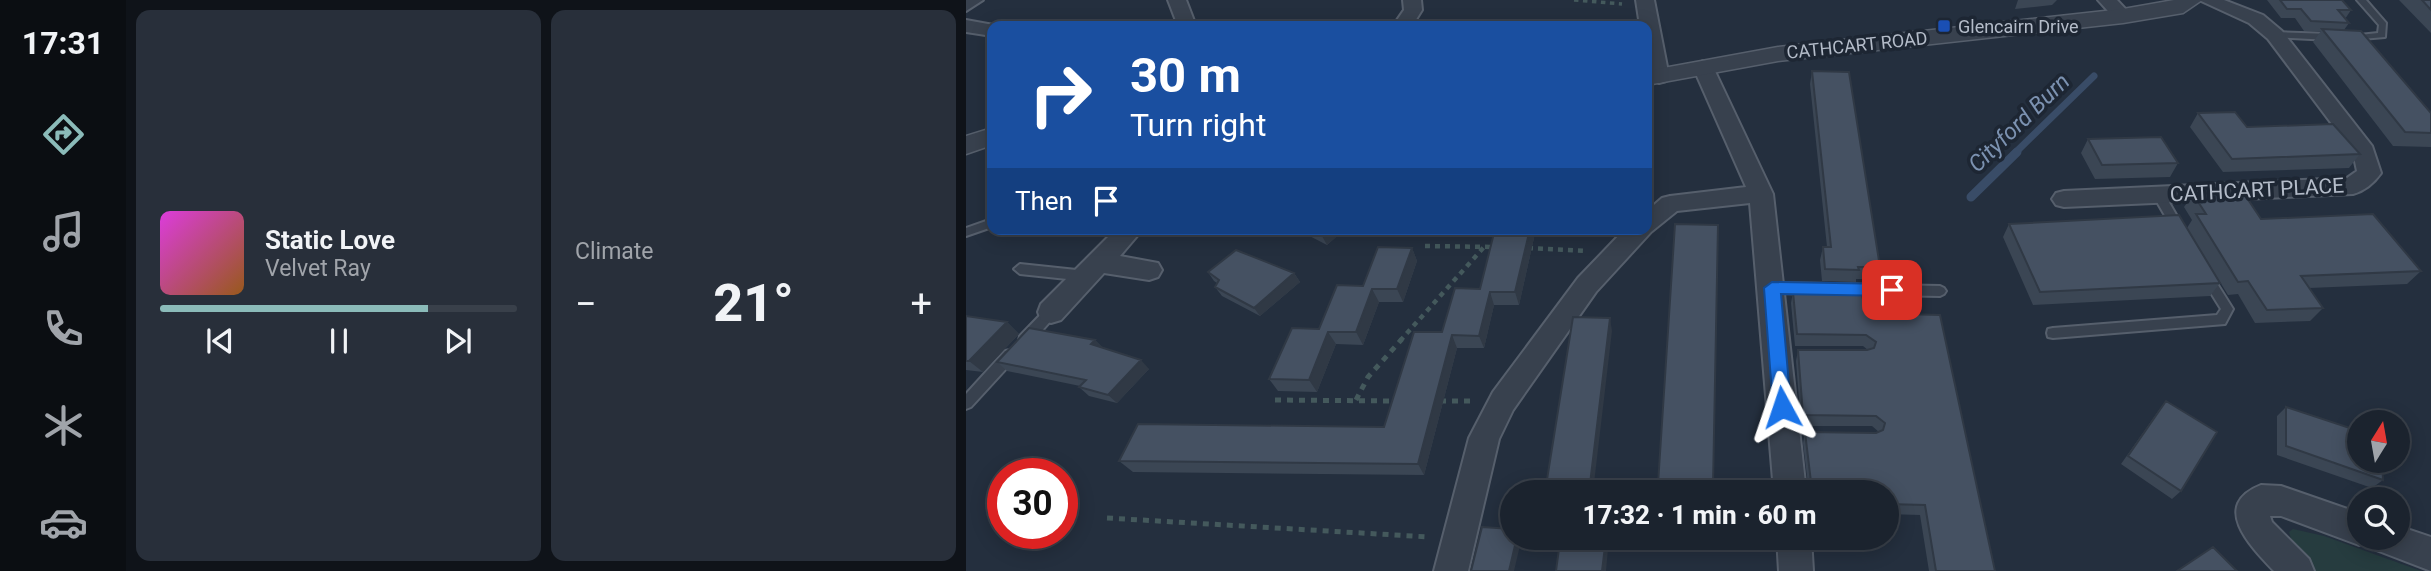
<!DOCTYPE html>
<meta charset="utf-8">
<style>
body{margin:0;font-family:Roboto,sans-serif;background:#282f3a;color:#f1f3f6;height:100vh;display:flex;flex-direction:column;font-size:26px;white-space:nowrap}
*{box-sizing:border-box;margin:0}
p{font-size:23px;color:#a0a4aa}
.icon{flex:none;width:38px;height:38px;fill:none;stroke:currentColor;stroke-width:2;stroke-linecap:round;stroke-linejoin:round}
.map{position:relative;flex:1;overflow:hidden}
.details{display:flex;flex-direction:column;gap:10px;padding:10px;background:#0f1319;width:840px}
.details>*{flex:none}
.top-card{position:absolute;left:21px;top:21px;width:665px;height:214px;border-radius:14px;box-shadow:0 4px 18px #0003,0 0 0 2px #39404a;background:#1a4fa0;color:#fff;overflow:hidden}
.needle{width:46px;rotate:11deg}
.buttons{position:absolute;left:1381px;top:410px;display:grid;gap:14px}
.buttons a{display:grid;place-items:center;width:63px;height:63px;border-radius:50%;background:#1b232e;box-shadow:0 4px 18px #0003,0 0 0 2px #39404a;font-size:35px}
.speed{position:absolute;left:21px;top:458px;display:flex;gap:14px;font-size:35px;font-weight:700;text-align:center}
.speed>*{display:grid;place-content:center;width:91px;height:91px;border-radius:50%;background:#1b232e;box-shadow:0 4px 18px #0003,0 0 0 2px #39404a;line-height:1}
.speed .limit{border:10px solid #d22;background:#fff;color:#111}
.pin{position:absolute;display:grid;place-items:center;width:60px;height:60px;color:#fff;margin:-30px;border-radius:14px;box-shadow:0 4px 10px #0006}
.me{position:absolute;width:77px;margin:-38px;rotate:355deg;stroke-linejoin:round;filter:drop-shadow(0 0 5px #0008)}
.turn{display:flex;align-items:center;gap:24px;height:147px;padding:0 28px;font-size:32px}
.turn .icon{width:91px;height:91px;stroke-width:2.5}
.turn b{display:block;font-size:49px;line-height:60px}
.then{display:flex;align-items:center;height:66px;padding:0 28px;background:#0003;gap:14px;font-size:26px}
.big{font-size:52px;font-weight:800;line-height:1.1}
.details .tile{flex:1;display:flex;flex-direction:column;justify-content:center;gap:10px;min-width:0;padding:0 24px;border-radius:14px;background:#282f3a}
.song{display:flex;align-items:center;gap:21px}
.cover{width:84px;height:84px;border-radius:10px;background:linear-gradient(135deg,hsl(300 70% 55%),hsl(30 70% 35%))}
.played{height:7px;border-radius:4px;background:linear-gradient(90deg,#8bbbb9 75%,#39404a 75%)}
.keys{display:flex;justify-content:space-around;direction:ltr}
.heat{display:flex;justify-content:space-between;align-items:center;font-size:38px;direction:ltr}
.details .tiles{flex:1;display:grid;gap:10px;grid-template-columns:repeat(2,1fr)}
.trip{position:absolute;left:534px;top:480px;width:399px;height:70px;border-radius:35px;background:#1b232e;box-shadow:0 4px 18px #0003,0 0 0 2px #39404a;font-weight:800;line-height:70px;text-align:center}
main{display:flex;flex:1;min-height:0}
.menu{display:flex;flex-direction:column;width:126px;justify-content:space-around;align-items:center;background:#0b0e12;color:#a0a4aa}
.menu .icon{width:49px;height:49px}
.menu .selected{color:#8bbbb9}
.menu b{font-size:32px;color:#f1f3f6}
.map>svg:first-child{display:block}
</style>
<main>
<nav class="menu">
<b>17:31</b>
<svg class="icon selected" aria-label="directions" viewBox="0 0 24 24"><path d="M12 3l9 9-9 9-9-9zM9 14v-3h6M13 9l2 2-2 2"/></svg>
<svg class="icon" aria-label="music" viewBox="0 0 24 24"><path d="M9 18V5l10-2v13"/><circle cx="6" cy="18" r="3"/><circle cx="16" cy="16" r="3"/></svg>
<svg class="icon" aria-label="phone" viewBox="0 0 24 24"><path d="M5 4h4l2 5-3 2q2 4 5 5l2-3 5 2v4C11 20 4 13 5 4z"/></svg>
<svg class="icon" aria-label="climate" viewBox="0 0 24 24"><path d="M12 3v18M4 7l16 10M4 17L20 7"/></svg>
<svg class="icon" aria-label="car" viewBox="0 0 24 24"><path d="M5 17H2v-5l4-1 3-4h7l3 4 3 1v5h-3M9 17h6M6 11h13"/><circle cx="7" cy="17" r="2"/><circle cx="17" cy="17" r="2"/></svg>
</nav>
<section class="details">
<div class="tiles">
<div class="tile">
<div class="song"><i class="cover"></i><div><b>Static Love</b><p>Velvet Ray</p></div></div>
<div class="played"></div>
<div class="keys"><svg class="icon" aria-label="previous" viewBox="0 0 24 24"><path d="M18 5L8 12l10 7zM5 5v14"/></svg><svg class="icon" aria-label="pause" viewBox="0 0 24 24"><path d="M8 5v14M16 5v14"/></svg><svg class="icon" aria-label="next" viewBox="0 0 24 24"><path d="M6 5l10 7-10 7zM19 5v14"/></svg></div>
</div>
<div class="tile"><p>Climate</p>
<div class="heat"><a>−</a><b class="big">21°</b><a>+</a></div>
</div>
</div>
</section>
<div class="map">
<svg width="1465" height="571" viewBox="0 0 1465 571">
<rect width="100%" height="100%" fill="#242f3e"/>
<!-- green -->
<path fill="#263c3f" d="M1327 529 1358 536 1455 571H1348L1327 545 1323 532Z"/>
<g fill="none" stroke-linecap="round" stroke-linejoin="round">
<!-- stream-far1 -->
<path stroke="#394c67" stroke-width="7" d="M1049 153 1128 76"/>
<!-- stream -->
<path stroke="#394c67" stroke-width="9" d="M1005 197 1051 152"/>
<!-- service casing -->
<g stroke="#565f6c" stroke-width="4">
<path id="service" d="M1391 0H1400L1420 23 1419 37 1384 40V36L1412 33 1413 25Z
M1309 32 1365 34 1370 37 1365 40 1306 37 1304 35Z
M1193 191 1197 192 1216 225 1218 228 1216 231H1208L1187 195Z
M26 219V227L0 236V228Z
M54 264 120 271 126 276 120 281 54 274 48 269Z
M1241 272 1245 274 1267 309 1259 324 1087 338 1082 337 1081 333 1082 329 1087 328 1251 315 1255 309 1235 277Z
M806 283 974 286 978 288 980 291 978 294 974 296 806 293 802 291 800 288 802 285Z
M85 307 89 308 91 312 89 316 64 344 59 345 54 344 53 340 54 336 81 308Z
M44 350 49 351 51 355 49 359 5 407 0 409V394L39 351Z"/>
</g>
<!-- minor casing -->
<g stroke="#565f6c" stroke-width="4">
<path id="minor" d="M0 0H17L0 11Z
M202 0H220L230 26H212Z
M437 0H455L456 10 446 26H427L438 10Z
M670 0H688L703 77 700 81 693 83 683 77 681 26H674Z
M1132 0H1151L1166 16 1157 22 1150 20Z
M1233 0H1258L1297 15 1316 31 1406 146 1415 173C1408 183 1398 191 1387 194L1098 207 1090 205 1086 199 1090 193 1098 191 1381 178 1391 171 1387 152 1302 39 1283 23Z
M0 20 33 26H26V36L0 32Z
M737 61 747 67 807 194 840 492H808L784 203 711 211 685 232 630 292 547 410 533 439 502 571H468L503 438 527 392 612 278 659 229H681V211L696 198 704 196 780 187 727 67Z
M150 229H177L154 256 192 263 196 270 192 277 183 280 138 273 95 320 85 323 75 320 72 312 75 304Z
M1295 485 1315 486 1393 513V537H1432V526L1465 537V571L1405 548 1402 541 1393 545 1315 516H1304L1306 522 1343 559 1348 571H1308C1284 546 1244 505 1295 485Z
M811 537H845L847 571H813Z"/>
</g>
<!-- tertiary casing -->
<g stroke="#565f6c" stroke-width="3">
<path id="tertiary" d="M1208 0H1236L1217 13 1157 23 812 61 681 85V71L812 47 1157 9Z
M26 128V145L0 154V136Z"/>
</g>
<!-- path-far2 -->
<path stroke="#44595c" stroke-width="3.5" stroke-dasharray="4.5 4.5" stroke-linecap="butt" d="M608 0 656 4"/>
<!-- path-far1 -->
<path stroke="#44595c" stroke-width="4.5" stroke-dasharray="5 5" stroke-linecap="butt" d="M459 246 529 247
M562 248 620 251
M434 341 518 247"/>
<!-- path -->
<path stroke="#44595c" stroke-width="5" stroke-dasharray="6 6" stroke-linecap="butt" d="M309 400 431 401
M390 400 402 377 436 339
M474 401H508
M141 518 463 537"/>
<!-- service -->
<use href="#service" fill="#38414e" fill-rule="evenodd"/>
<!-- minor -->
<use href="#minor" fill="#38414e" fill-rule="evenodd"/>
<!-- tertiary -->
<use href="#tertiary" fill="#38414e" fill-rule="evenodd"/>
</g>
<!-- wall -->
<path fill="#3b4654" d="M1052 0H1091L1086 5 1049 9Z
M1301 0H1376L1385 10 1379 19 1383 23 1378 30 1465 113V147L1427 146 1347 42 1355 31H1338L1329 18H1315Z
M1433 0H1465V33Z
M846 71 914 267 911 279H890V282L856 281 854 260 857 247H861L844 84Z
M1232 113 1281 127 1394 154 1383 168 1257 172 1224 127Z
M1122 139 1212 163 1204 177 1129 179 1115 153Z
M1227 194 1295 219 1455 271 1441 284 1343 288 1357 308 1344 321 1289 323 1272 294 1262 295 1221 228 1226 220 1218 207Z
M1043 224 1254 283 1244 296 1067 305 1037 237Z
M752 225 747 492H692V484Z
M330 229H379L361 245Z
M529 229H570L553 305H528L518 348H491L458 475 167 472 153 461 418 427 476 332 514 289Z
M446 248 451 261 437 302H413L397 345 370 344 351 392 312 391 303 379 397 286Z
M242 272 328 273 334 282 294 316 256 296 249 287 251 283 248 281Z
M860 285 899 313 1029 571H963L954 515 920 514V492H840L842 485 837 443 839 432 910 433 913 432 906 426H835L830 361 832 350H902L897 346H829L825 303 827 292H858Z
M0 316 41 322 53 334 17 372 0 370Z
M129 340 136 347 183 369 151 403 123 396 113 387 114 386 41 371 31 362Z
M1200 401 1215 491 1206 499 1155 464 1193 410Z
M1320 407 1417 480 1406 488 1311 455V416Z
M640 538 642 549 593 551H575L571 540Z"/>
<!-- shaded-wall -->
<path fill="#303945" d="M365 229H379L361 245 356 236Z
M564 229H570L553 305 549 292Z
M446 248 451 261 437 302 431 289Z
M328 273 334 282 294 316 288 308Z
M406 289 413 302 397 345 390 332Z
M524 292 528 305 518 348 513 336Z
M644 318 646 331 627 492H623Z
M41 322 53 334 17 372 3 361Z
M362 332 370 344 351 392 343 380Z
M486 335 491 348 458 475 452 464Z
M129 340 138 349 125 344Z
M175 360 183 369 151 403 142 395Z
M551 537H556L548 571H543Z
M640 538 642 549 640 571H636Z"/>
<!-- building -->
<path fill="#455162" stroke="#303945" stroke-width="2" d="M1314 0H1376L1385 10H1372L1383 23 1345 21 1335 9H1321Z
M1456 0H1465V10Z
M169 20 172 26H146Z
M1356 29 1395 31 1465 113V133L1439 132Z
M846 71 883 72 914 267H892L893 270 859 269 857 247H865Z
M1269 112 1281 127 1367 124 1394 154 1266 159 1232 113Z
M1195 137 1212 163 1136 165 1122 139Z
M1277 192 1295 219 1407 214 1455 271 1335 276 1357 308 1301 310 1282 281 1272 282 1230 214H1240L1227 194Z
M1213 215 1254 283 1074 292 1043 224Z
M709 224 752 225 747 486 692 484Z
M342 229H365L356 236Z
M529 229H564L549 292H524L513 336 486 335 452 464 153 461 172 424 418 427 448 332H476L489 288 514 289Z
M412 247 446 248 431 289H406L390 332H362L343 380 303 379 326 328 353 329 371 285 397 286Z
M270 250 328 273 288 308 249 287 253 280 242 272Z
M860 285H895L899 313 974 315 1029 571H970L959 505 920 504V492H843L842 485 845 482 839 432 910 433 917 430 919 423 910 416 837 415 832 350H901L908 348 910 342 900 335 831 334 827 292H861Z
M0 316 41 322 3 361H0Z
M607 317 644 318 623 492H579Z
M63 328 129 340 125 344 175 360 142 395 113 387 120 380 31 362Z
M1200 401 1251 432 1215 491 1162 456Z
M1320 407 1393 431V460H1416L1417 480 1320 446Z
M516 527 546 529V537H551L543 571H505Z
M572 537 640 538 636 571H590L594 541 571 540Z
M1247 547 1271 571H1211Z"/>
<!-- route -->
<path fill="#1a73e8" stroke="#114b97" stroke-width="2" d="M806 282 926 284 934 290 926 296 815 294 825 407 816 415 807 407 798 288Z"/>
<!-- markers -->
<rect fill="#1a4fb4" stroke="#1d2633" stroke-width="2.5" x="971" y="19" width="14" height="14" rx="3.5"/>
<g text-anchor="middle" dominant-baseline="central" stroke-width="7" stroke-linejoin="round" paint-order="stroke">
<!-- far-poi labels -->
<g font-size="18" fill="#b4bcc9" stroke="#1d2633" text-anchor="start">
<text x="992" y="26">Glencairn Drive</text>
</g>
<!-- far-street labels -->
<g font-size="18" fill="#b4bcc9" stroke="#1d2633">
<text transform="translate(891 45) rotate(-6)">CATHCART ROAD</text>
</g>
<!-- street labels -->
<g font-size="21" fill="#b4bcc9" stroke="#1d2633">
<text transform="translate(1291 190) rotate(-3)">CATHCART PLACE</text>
</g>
<!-- water labels -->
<g font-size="23" font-style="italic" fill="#7c92b1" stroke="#1d2633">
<text transform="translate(1053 123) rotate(-44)">Cityford Burn</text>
</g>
</g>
</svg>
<div class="buttons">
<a><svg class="needle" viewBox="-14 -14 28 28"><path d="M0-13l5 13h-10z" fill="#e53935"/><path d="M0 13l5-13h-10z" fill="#a0a4aa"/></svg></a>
<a><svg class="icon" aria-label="search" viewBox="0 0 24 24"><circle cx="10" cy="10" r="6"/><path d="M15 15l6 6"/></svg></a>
</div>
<div class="speed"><div class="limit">30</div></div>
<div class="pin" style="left:926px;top:290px;background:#d93025"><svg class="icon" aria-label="arrive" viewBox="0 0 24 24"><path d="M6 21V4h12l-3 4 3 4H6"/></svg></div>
<svg class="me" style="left:816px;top:407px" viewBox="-20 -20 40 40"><path d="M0-17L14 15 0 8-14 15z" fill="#1a73e8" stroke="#fff" stroke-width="4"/></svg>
<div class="trip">17:32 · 1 min · 60 m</div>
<div class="top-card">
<div class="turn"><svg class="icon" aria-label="right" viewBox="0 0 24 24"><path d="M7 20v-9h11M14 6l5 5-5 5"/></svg><div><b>30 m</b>Turn right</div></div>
<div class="then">Then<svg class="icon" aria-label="arrive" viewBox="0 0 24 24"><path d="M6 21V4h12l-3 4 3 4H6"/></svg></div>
</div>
</div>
</main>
